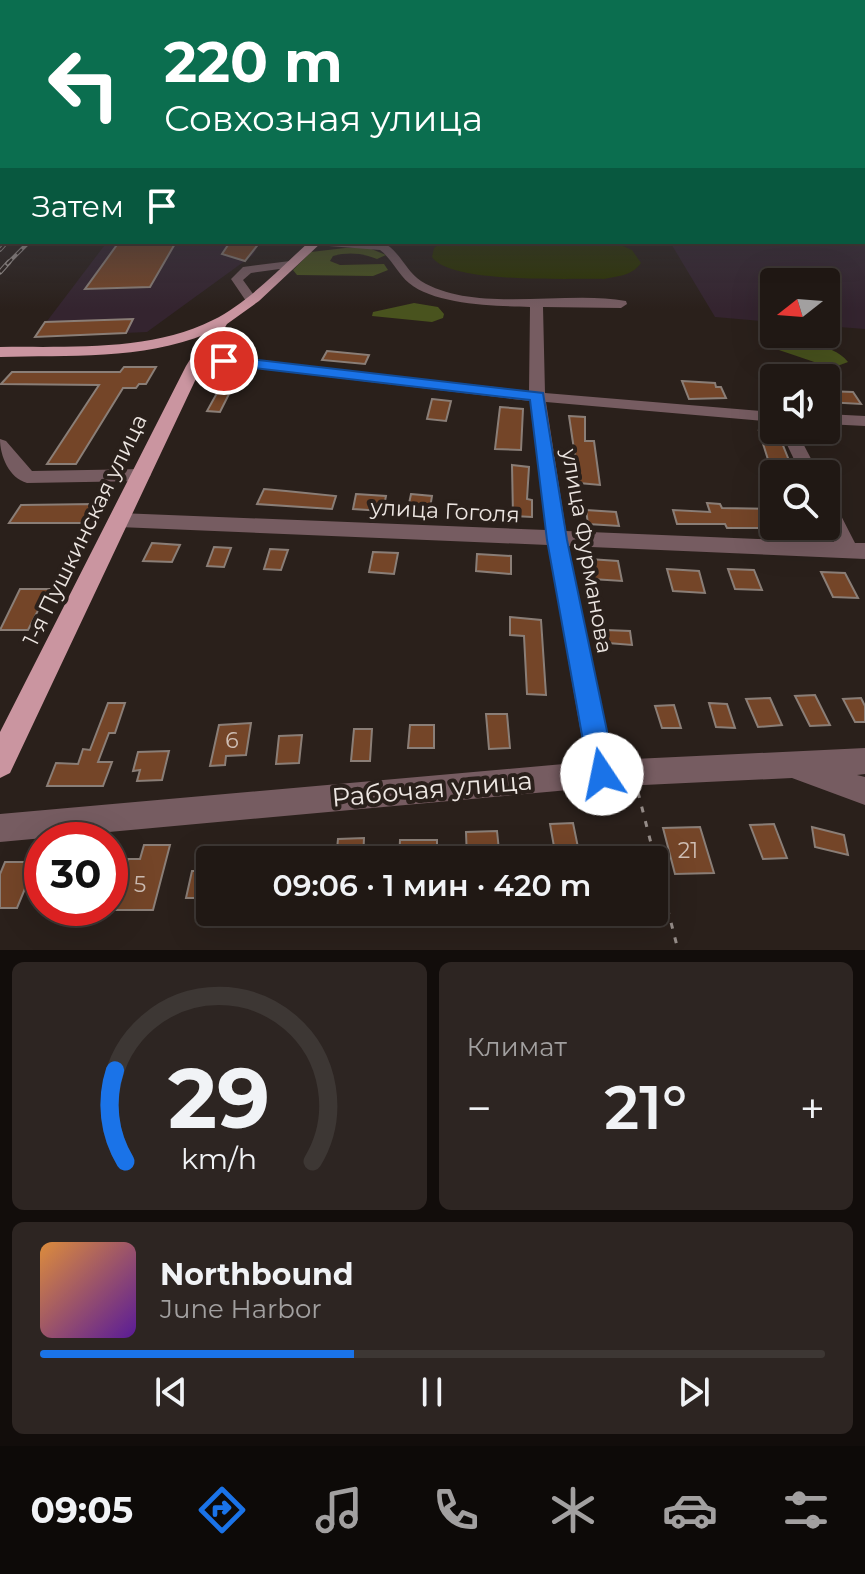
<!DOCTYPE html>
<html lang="ru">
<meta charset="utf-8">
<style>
body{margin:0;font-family:Montserrat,sans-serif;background:#2d2522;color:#f1f3f6;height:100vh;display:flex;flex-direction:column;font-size:30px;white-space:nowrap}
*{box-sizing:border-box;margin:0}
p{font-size:26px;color:#a2a0a0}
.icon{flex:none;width:44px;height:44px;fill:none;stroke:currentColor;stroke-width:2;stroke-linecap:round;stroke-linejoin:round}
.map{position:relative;height:950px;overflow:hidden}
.details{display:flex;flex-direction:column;gap:12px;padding:12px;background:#120d0b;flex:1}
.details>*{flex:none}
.guide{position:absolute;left:0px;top:0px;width:866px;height:244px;box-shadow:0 8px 32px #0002,0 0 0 2px #3d3734;background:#0b6e4f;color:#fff;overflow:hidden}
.needle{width:52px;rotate:253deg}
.controls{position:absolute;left:760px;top:268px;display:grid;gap:16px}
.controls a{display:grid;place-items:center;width:80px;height:80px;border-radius:8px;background:#201814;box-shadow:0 8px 32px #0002,0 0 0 2px #3d3734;font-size:40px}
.speed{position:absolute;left:24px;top:822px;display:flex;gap:16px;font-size:40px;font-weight:700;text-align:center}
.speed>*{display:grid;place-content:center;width:104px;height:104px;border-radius:50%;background:#201814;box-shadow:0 8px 32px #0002,0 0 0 2px #3d3734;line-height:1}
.speed .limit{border:12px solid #d22;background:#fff;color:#111}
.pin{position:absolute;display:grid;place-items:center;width:68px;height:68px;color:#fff;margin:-34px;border:4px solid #fff;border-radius:50%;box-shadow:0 2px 8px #0007}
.me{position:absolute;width:88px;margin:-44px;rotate:349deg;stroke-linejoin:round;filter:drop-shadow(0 0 6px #0008)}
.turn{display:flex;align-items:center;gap:28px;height:168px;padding:0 32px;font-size:36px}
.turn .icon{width:104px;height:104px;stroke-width:2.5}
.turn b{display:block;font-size:56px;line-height:68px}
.then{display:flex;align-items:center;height:76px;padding:0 32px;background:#0003;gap:16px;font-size:30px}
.big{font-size:60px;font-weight:600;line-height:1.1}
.details .tile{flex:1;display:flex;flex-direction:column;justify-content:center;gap:12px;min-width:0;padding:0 28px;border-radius:12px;background:#2d2522}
.details .dial{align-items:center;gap:0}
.dial svg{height:208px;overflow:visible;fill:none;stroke:#3d3734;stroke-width:7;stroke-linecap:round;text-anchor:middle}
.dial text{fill:#f1f3f6;stroke:none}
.song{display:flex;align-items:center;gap:24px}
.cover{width:96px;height:96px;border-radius:12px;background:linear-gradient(135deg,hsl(30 70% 55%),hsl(270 70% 35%))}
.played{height:8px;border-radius:4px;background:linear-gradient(90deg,#1a73e8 40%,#3d3734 40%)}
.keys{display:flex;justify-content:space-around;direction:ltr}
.heat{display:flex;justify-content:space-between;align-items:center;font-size:44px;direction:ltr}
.details .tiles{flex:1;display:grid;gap:12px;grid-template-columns:1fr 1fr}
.tile:last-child{grid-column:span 2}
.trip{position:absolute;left:196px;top:846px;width:472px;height:80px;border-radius:8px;background:#201814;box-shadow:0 8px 32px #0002,0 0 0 2px #3d3734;font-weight:600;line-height:80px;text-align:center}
.tab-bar{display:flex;height:128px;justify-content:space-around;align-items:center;background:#0d0a08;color:#a2a0a0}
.tab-bar .icon{width:56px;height:56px}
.tab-bar .current{color:#1a73e8}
.tab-bar b{font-size:36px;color:#f1f3f6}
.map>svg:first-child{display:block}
</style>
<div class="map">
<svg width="865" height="950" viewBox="0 0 865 950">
<rect width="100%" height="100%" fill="#2a201b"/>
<!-- industrial -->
<path fill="#34242f" d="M865 176V329L826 326V282H774V322L715 317 670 242H864Z
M107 242H260L253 255 147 332 35 337Z"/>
<!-- green -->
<path fill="#2c3401" d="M442 242H614L632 250 641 263C632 276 618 276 604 279 569 278 450 284 432 257L434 248Z"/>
<!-- forest -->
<path fill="#49531e" d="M345 248H369L386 255 377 259C362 253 348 252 333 256L330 261 340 265 384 264 388 270 373 276 297 275 293 270 311 252Z
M414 303 438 307 444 314 443 318 432 322 372 316 373 312Z
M769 342C794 343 832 341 848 362L832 368 773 348 766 344Z"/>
<!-- building -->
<path fill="#744528" stroke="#8a7e77" stroke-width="2" d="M119 242H176L150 287 85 289Z
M230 242H260L245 261 222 254Z
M133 319 126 333 35 337 45 322Z
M327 351 369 355 365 364 322 360Z
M124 367H156L146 384H139L136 388H123L76 464H47L99 385 1 384 12 372H120Z
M222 374 247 376 240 389 232 388 220 412 207 411 222 384 216 383Z
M682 381 715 383 716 387H721L726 398 689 399Z
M826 391 853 392 861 404 826 402Z
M432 399 451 401 446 421 427 419Z
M500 407 523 409 521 450 495 449Z
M569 416 585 417V441H594L600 485 579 483Z
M759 431 778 433 794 473 771 469Z
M512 465 529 467 527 499 532 500V517L513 516Z
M264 489 286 491 336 496 332 509 257 504Z
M356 494 386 496 383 511 353 509Z
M411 494 432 496 429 514 407 513Z
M707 503 720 504 722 508 774 509V528H727L725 524H677L673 510 710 512Z
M94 504 84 523H9L21 505Z
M586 510 616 512 619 526 588 524Z
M152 543 180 545 172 562 143 561Z
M214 547 231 548 224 567 207 566Z
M270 549 288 550 281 570 264 569Z
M373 552 398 553 394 574 369 572Z
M477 554 511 556V574L476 571Z
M589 559 618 561 622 581 592 579Z
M667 569 699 571 705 593 673 591Z
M728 569 754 570 762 590 735 589Z
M821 572 845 573 858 598 833 597Z
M20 589H49L28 630H0Z
M510 617 541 620 546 695 527 694 524 636 510 635Z
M606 630 630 631 632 645 608 643Z
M815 695 830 725 810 726 795 696Z
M770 698 782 725 758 727 746 699Z
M861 698 865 706V722H855L843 699Z
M108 703H125L115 733H109L98 762H112L103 786H47L56 763 78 764 83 749 90 750Z
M709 703 727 704 735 728 716 727Z
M674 705 681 728H662L655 706Z
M486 714H507L510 748 489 749Z
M251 723 246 755 226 756 225 765 210 766 219 725Z
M410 725H434V748H408Z
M354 729H372L370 761H351Z
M302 735 299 763 276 764 279 736Z
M169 751 162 780 137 781 140 770 133 771 138 752Z
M573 823 580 857 556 858 550 824Z
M774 824 787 858 763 859 750 825Z
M700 827 714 873 675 874 663 828Z
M812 827 844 835 848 855 815 847Z
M497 831 500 860H467L466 832Z
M364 838 363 860H336L338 839Z
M400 840H437V860H399Z
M144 845H170L153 910H112L128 859H140Z
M303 845 301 860H274L276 846Z
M5 862H36L17 908H0V874Z
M192 871H210V898H186Z"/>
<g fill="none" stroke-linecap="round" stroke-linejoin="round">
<!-- path -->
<path stroke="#958c88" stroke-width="3" stroke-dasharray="6 9" stroke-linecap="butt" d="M638 792 678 950"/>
<!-- minor -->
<path fill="#765c61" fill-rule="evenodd" d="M310 242 387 245C401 254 407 272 421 281 475 314 566 290 626 301L627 304 621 308 543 307 545 393 774 412V422L546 402 566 531 834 542 826 524V498L833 500 855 543H865V559L568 546 613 760 865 748V774L857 775 865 777V805L792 778 602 787 0 842V814L586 762 548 545 119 527 112 525 109 520 112 515 119 513 546 530 530 401 194 361 192 358 199 354 529 391 530 307C496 306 435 305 409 283 397 273 392 259 380 250L316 245Z
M290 261 294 263V267L251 273 243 280 256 298 254 301H246L231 279 243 267Z
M826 414 865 416V426L826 424Z
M780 430H796L819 474H801Z
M0 439 6 441 32 471 142 469 151 475 142 481 27 483C9 478 0 456 0 439Z"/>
<!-- major -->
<path fill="#ca95a0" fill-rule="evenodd" d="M309 242H322L259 301 227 324 202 366 10 773 0 778V732L186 366 206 334C143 360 67 355 0 357V347C69 346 150 352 213 320 249 302 279 269 309 242Z"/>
<!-- rail-far1 casing -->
<g stroke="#a09893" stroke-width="4">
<path id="rail-far1" d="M0 250 7 242
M7 264 29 242"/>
</g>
<!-- rail casing -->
<g stroke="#a09893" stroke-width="5">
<path id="rail" d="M0 272 9 262"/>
</g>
<!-- rail-far1 -->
<use href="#rail-far1" stroke="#2a201b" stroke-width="2" stroke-dasharray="7" stroke-linecap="butt"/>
<!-- rail -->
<use href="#rail" stroke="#2a201b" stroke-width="3" stroke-dasharray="9" stroke-linecap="butt"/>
</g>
<!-- sky -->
<linearGradient id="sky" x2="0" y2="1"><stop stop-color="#17120f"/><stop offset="0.57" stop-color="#44424a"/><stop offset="1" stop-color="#44424a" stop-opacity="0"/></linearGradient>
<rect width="865" height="309" fill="url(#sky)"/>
<!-- route -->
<path fill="#1a73e8" stroke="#114b97" stroke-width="2" d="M224 356 543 393 567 540 616 774 612 783 602 787 593 783 589 774 547 540 530 400 219 364 217 361Z"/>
<g text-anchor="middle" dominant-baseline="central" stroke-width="8" stroke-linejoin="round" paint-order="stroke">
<!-- street labels -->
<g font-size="22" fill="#ede6e2" stroke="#2a201b">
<text transform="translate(445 511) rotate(3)">улица Гоголя</text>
<text transform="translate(85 530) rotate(-64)">1-я Пушкинская улица</text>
<text transform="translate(587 551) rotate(80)">улица Фурманова</text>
</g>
<!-- near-number labels -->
<g font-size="22" fill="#cfbeb4">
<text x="232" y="740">6</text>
<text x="688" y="850">21</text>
<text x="140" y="884">5</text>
</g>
<!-- near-street labels -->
<g font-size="26" fill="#ede6e2" stroke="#2a201b">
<text transform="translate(432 789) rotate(-5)">Рабочая улица</text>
</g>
</g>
</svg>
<div class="controls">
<a><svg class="needle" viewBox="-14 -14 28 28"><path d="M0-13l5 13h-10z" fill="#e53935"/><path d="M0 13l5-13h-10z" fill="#a2a0a0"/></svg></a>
<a><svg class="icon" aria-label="sound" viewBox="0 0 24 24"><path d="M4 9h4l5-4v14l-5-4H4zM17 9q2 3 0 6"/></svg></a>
<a><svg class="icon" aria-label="search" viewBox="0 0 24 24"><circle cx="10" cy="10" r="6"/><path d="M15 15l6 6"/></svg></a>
</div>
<div class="speed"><div class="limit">30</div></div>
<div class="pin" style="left:224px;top:361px;background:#d93025"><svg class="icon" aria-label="arrive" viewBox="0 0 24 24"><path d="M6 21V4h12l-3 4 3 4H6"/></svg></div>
<svg class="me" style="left:602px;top:774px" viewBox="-20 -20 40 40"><circle r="19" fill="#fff"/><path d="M0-13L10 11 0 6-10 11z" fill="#1a73e8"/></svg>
<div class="trip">09:06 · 1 мин · 420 m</div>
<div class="guide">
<div class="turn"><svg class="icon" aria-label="left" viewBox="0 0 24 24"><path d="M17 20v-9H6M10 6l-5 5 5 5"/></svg><div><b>220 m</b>Совхозная улица</div></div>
<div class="then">Затем<svg class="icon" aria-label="arrive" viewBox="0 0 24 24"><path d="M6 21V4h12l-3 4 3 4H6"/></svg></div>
</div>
</div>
<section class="details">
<div class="tiles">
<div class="tile dial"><svg viewBox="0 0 100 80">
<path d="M14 69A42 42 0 1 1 86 69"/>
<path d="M14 69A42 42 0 0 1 10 34" stroke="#1a73e8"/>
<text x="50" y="56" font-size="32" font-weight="700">29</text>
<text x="50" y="72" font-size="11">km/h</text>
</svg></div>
<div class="tile"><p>Климат</p>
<div class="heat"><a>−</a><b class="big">21°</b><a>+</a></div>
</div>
<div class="tile">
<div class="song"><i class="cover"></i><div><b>Northbound</b><p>June Harbor</p></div></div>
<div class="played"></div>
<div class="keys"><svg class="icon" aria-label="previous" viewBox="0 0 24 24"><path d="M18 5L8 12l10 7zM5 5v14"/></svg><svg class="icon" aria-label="pause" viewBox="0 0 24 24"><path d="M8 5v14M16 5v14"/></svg><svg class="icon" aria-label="next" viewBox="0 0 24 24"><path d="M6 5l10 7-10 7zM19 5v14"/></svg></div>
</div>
</div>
</section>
<nav class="tab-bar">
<b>09:05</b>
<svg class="icon current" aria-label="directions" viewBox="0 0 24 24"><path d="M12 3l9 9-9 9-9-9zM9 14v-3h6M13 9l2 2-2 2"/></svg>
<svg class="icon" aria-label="music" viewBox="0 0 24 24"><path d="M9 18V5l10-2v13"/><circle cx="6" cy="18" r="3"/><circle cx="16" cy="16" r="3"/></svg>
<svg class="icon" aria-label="phone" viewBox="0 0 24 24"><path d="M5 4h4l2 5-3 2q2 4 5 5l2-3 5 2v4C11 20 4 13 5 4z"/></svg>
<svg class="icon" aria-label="climate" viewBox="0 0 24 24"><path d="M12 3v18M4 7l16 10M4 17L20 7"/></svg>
<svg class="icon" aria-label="car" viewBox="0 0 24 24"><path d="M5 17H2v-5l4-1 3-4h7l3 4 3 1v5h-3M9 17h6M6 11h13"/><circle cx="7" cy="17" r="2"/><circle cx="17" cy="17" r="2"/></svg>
<svg class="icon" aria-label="filters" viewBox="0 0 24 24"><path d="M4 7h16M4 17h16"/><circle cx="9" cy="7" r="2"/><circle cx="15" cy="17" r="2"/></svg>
</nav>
